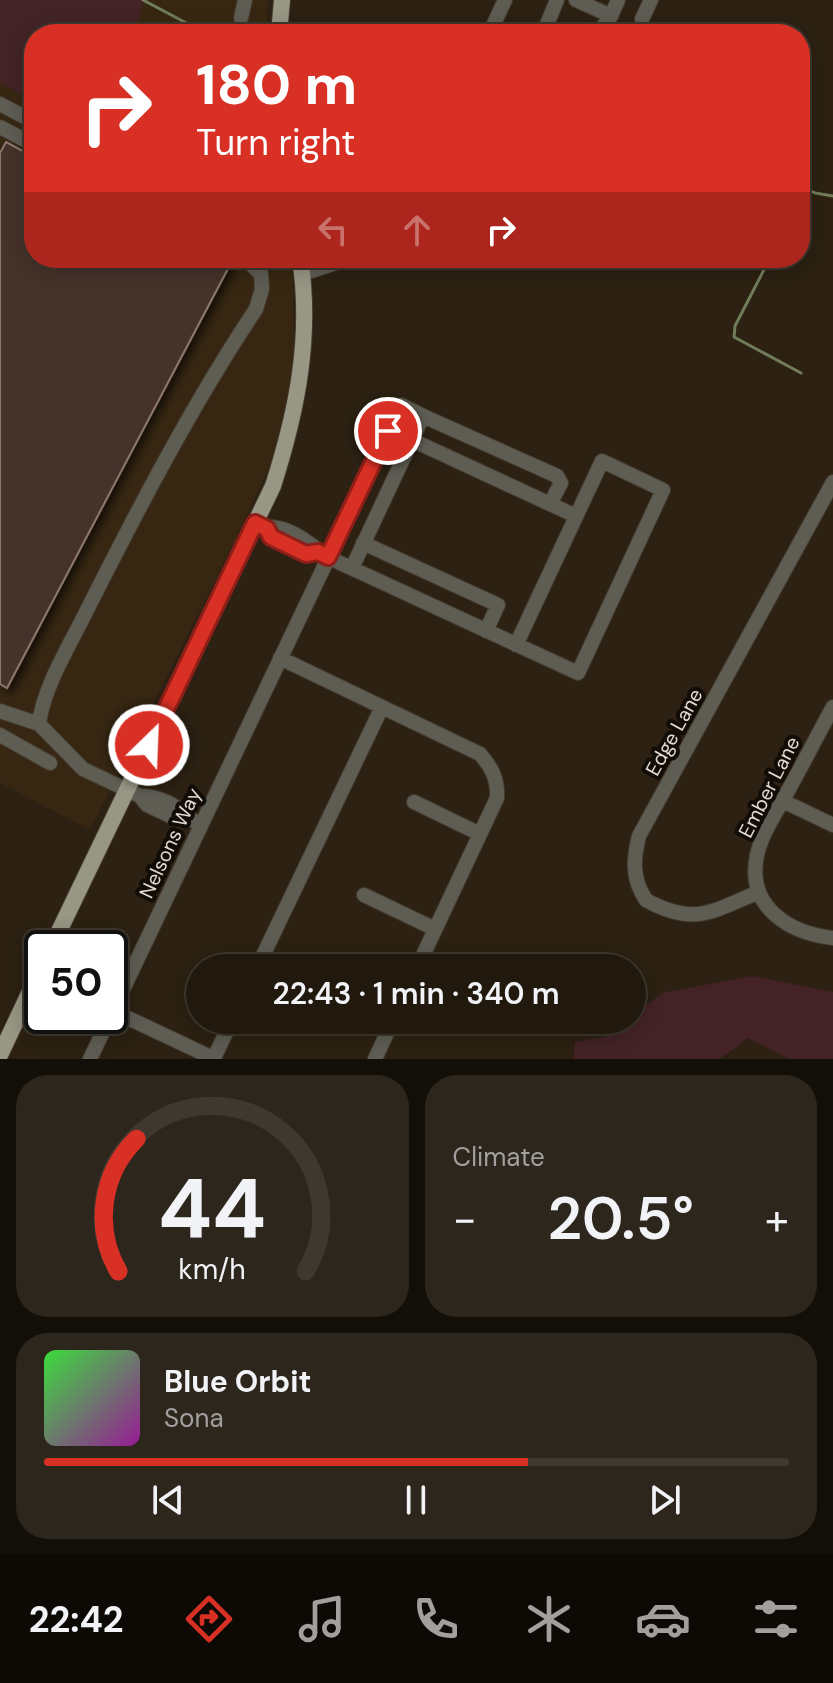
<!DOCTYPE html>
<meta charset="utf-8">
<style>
body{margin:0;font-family:"DM Sans",sans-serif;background:#2d261c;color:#f1f3f6;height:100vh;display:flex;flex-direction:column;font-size:30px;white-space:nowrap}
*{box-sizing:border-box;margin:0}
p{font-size:26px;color:#a2a09e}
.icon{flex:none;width:44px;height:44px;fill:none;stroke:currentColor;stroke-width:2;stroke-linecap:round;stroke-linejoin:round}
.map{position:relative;height:1059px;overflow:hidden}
.drawer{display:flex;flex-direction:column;gap:16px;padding:16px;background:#120e08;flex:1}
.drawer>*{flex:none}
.hud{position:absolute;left:24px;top:24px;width:786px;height:244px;border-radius:32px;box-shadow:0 4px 20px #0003,0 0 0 2px #3e382e;background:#d93025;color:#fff;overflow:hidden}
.speed{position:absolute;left:24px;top:930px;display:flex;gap:16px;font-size:40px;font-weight:700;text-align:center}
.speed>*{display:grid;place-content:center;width:104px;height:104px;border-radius:50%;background:#21190e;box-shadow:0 4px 20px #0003,0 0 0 2px #3e382e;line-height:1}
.speed .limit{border:4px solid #111;border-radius:12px;background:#fff;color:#111}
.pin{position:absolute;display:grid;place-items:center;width:68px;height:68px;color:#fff;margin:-34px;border:4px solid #fff;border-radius:50%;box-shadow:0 2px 8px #0007}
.me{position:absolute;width:88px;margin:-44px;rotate:24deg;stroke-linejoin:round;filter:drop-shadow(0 0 6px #0008)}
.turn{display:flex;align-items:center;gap:28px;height:168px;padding:0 40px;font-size:36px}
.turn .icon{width:104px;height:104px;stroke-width:2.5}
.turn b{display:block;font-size:56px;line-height:68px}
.lanes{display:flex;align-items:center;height:76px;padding:0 40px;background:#0003;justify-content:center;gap:40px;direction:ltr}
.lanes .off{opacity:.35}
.big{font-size:60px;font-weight:600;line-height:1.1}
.drawer .widget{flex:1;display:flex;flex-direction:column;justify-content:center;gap:12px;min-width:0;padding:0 28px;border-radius:32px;background:#2d261c}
.drawer .dial{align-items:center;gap:0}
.dial svg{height:208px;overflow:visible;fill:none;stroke:#3e382e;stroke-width:7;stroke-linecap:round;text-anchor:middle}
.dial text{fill:#f1f3f6;stroke:none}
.song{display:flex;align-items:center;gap:24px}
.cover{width:96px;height:96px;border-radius:12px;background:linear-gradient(135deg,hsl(120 70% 55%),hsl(300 70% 35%))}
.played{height:8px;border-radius:4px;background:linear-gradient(90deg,#d93025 65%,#3e382e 65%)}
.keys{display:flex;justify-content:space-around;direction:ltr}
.heat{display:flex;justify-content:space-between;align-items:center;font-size:44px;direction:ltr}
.drawer .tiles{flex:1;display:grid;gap:16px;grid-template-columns:1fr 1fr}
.widget:last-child{grid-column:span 2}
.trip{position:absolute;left:186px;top:954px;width:460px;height:80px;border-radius:40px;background:#21190e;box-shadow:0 4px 20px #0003,0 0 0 2px #3e382e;font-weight:600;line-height:80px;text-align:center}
.menu{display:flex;height:128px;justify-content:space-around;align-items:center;background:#0d0a06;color:#a2a09e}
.menu .icon{width:56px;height:56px}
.menu .selected{color:#d93025}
.menu b{font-size:36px;color:#f1f3f6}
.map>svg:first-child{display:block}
</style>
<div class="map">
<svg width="833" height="1059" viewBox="0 0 833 1059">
<defs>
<filter id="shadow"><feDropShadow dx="4.5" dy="4.5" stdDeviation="4" flood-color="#0009"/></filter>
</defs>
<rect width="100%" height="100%" fill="#2c2112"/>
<!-- built -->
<path fill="#372712" d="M0 0H268L266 34H34V258H291L293 268 294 345 290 390 273 458 235 541 90 830 0 783Z"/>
<!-- green -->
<path fill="#432326" d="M0 0H145L133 34H34V102L0 83Z
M752 976 833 992V1059H789L748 1038 720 1059H573L575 1042 605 1037 628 1020H632V1017L662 993Z"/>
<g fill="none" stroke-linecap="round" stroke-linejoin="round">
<!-- stream -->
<path stroke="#717c5b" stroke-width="3" d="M143 0 207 34
M800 186 815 193 833 196
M800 200 806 189
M770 258 735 326 734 337 801 373"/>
</g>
<!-- building -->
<path fill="#44322a" stroke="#8c766d" stroke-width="2" filter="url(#shadow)" d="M6 142 34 157V258H227L232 261 7 688 0 684V153Z"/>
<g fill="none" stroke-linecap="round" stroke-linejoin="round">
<!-- minor casing -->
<g stroke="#453b2d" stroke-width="16">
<path id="minor" d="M576 0 611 16 618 0
M241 18 245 0
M642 19 651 0
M489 34 505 0
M543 34 557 0
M597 34 611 16
M0 104 34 122
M0 127 34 145
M302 274 351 258
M550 504 561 483 557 476 423 416 412 440 576 516
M255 523C265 528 269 526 278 528 300 532 317 552 336 561 417 598 497 636 578 673L663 490 602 461 516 645
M267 529C274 544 301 555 318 552
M363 543 498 605 486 631
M352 568 412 440
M280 658 480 754C492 768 498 779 497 798L417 968
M833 707C818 734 804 762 789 789 778 810 762 832 757 855 746 907 789 933 833 938
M0 711 39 724 83 769 140 796 147 805 179 820H192L200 824
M39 724C43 688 70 645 86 612 138 509 192 405 256 309L262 289 261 274 245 258
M0 735 50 763
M140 796C159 795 179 807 192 820
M783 801 833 825
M414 802 480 834
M759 892C712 911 695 927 646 900 632 879 633 860 639 836L833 482
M364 895 435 929
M257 968 382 707
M113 1011 215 1059
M214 1058 232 1020
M90 1059 401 405 423 416
M375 1059 393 1020"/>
</g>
<!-- major casing -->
<g stroke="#453b2d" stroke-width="18">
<path id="major" d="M279 34 282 0
M51 948 273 486C297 411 312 337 300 258
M0 1055 42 966"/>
</g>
<!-- minor -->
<use href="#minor" stroke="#5e5d54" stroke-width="14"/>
<!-- major -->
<use href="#major" stroke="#989684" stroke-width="16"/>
</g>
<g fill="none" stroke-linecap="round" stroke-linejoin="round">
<!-- route casing -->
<g stroke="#8d1f18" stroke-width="20">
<path id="route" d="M149 745 255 523 267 529 271 537 306 554 318 552 328 557 388 431"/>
</g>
<!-- route -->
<use href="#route" stroke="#d93025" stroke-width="14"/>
</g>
<g text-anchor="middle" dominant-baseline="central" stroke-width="8" stroke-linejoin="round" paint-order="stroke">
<!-- street labels -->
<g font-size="20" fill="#e2dad1" stroke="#110c06">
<text transform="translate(674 732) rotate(-61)">Edge Lane</text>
<text transform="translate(769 787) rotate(-63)">Ember Lane</text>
<text transform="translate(170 843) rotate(-65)">Nelsons Way</text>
</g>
</g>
</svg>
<div class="speed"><div class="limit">50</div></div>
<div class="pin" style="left:388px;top:431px;background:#d93025"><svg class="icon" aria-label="arrive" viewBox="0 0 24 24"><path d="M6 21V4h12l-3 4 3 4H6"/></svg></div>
<svg class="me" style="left:149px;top:745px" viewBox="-20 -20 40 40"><circle r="17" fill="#d93025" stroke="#fff" stroke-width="3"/><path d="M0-11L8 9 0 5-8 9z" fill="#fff"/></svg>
<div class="trip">22:43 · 1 min · 340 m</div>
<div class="hud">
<div class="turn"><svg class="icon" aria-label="right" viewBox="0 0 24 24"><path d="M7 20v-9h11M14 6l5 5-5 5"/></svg><div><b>180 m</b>Turn right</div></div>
<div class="lanes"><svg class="icon off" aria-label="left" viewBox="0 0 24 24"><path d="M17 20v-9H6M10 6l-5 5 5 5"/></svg><svg class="icon off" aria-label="ahead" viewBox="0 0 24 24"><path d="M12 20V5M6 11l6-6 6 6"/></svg><svg class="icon" aria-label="right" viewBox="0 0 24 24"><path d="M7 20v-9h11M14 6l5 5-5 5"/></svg></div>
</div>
</div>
<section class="drawer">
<div class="tiles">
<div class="widget dial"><svg viewBox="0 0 100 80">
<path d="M14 69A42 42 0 1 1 86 69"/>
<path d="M14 69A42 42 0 0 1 21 18" stroke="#d93025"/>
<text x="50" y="56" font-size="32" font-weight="700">44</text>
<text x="50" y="72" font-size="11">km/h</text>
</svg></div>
<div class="widget"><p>Climate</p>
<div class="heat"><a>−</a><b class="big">20.5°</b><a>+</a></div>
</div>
<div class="widget">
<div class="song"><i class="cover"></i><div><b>Blue Orbit</b><p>Sona</p></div></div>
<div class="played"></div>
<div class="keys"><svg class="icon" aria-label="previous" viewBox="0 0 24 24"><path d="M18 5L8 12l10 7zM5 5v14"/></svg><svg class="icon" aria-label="pause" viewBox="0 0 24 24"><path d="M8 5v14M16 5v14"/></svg><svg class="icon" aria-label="next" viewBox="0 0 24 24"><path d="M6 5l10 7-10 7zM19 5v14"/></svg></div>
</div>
</div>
</section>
<nav class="menu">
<b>22:42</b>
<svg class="icon selected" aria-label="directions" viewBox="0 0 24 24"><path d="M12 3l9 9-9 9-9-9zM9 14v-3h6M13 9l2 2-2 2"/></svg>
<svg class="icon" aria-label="music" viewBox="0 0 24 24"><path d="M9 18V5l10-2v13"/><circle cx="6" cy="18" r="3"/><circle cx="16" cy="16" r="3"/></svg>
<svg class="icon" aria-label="phone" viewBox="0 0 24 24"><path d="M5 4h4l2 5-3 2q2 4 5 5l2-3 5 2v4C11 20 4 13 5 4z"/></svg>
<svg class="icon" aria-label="climate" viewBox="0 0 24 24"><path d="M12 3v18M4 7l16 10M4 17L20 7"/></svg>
<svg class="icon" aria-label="car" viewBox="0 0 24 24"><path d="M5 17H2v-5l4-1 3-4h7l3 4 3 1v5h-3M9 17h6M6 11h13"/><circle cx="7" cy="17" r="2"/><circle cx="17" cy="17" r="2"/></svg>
<svg class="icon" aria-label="filters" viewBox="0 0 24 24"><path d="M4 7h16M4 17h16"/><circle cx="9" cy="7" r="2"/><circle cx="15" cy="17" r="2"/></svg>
</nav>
